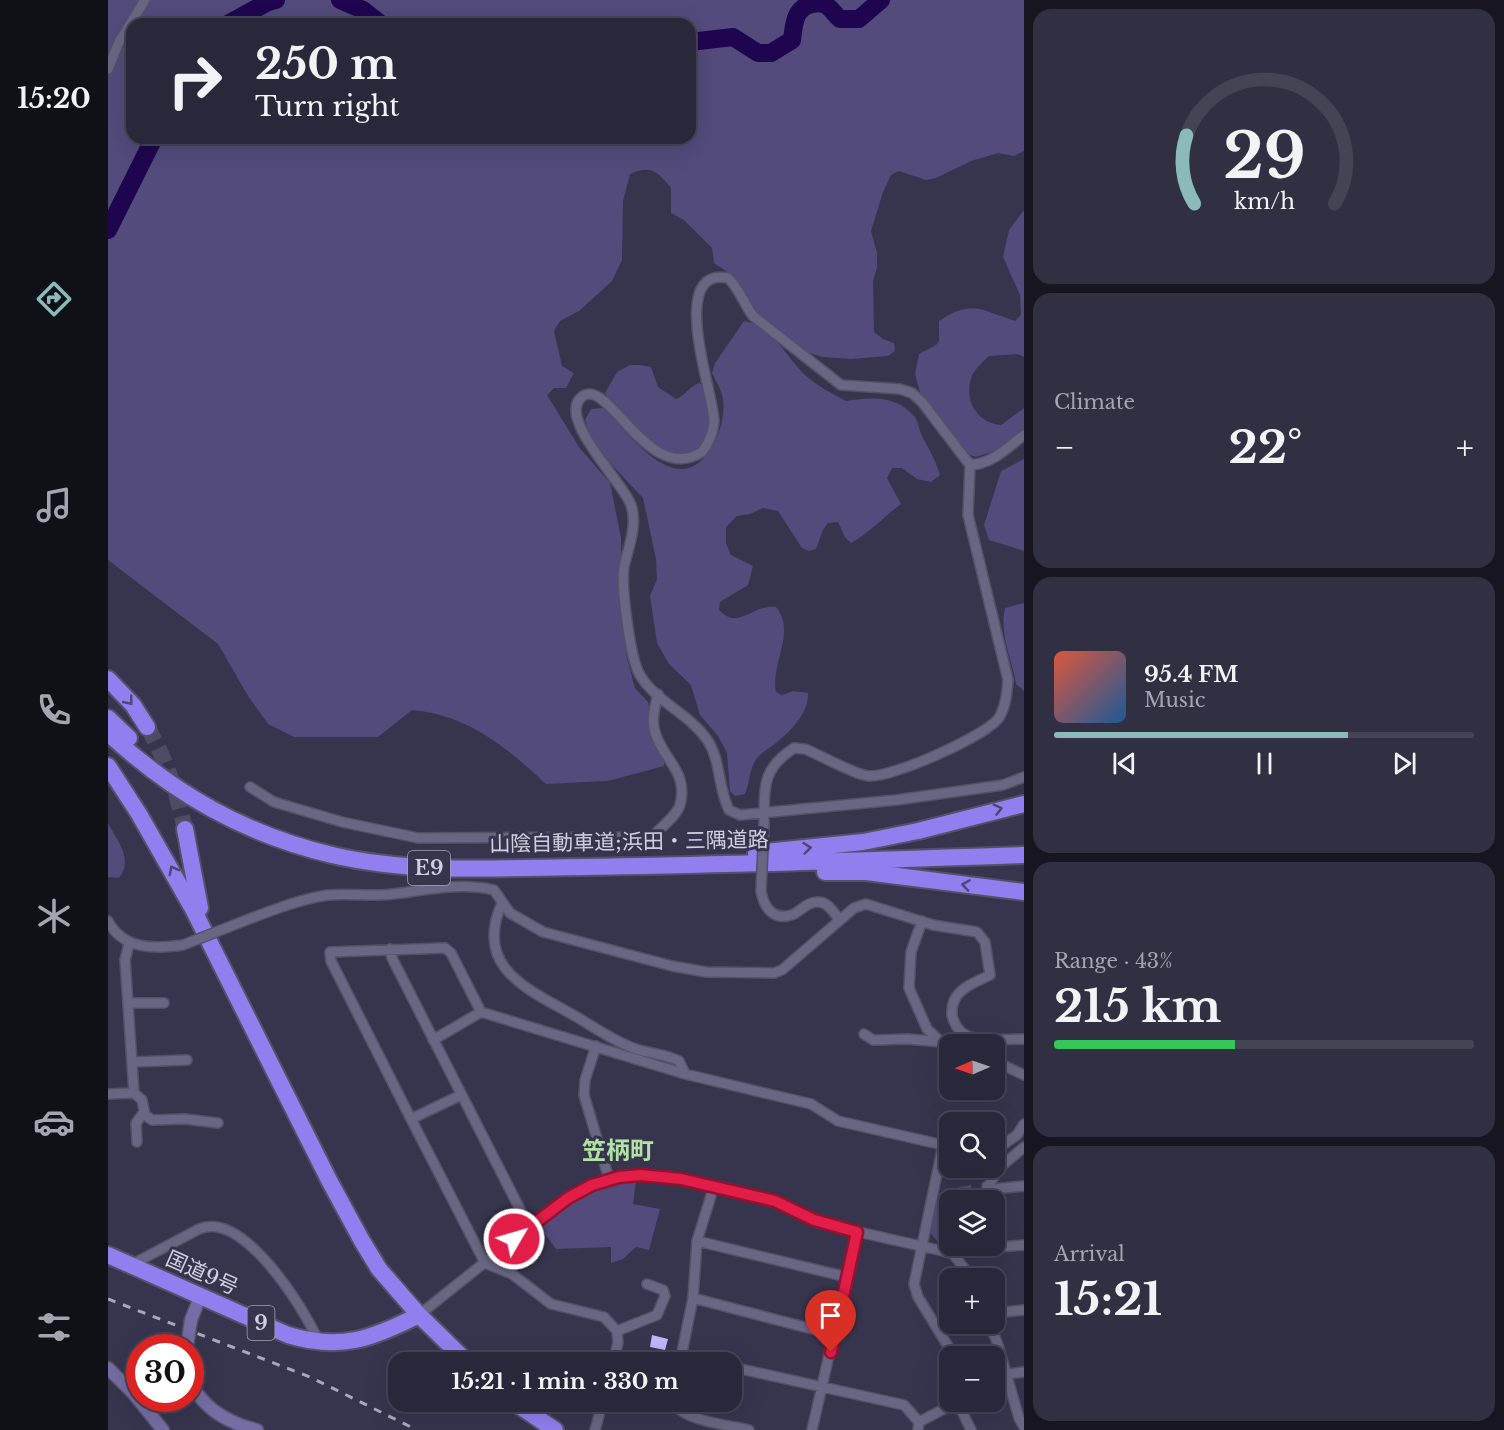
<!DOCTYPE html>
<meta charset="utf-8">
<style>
body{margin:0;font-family:"Libre Baskerville","Noto Sans JP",serif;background:#312f42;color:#f1f3f6;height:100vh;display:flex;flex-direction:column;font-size:22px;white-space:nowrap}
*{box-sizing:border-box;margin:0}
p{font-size:20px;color:#a5a5af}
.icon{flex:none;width:33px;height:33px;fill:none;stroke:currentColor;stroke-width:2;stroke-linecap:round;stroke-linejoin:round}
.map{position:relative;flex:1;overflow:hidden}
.sheet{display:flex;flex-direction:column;gap:9px;padding:9px;background:#171520;width:480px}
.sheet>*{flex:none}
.hud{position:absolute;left:18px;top:18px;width:570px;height:126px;border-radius:18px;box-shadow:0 6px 24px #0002,0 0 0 2px #454454;background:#29273a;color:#f1f3f6;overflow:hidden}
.needle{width:39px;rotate:268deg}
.fabs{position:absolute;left:831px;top:1034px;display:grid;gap:12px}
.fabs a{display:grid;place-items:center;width:66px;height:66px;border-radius:12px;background:#29273a;box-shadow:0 6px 24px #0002,0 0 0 2px #454454;font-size:30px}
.speed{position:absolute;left:18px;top:1334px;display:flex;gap:12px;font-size:30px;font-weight:700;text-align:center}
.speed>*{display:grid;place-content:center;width:78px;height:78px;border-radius:50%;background:#29273a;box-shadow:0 6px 24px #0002,0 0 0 2px #454454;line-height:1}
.speed .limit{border:9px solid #d22;background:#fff;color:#111}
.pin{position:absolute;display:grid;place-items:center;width:51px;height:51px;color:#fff;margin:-62px -26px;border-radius:50% 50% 50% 0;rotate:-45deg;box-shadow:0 0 6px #0007}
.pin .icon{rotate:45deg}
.me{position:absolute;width:66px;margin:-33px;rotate:52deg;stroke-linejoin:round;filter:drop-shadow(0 0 4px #0008)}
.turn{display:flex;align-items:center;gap:21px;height:126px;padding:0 30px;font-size:27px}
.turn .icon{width:78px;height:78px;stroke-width:2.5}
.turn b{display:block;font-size:42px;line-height:51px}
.big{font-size:45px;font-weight:700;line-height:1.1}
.sheet .tile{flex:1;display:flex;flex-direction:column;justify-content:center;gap:9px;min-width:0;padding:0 21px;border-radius:18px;background:#312f42}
.sheet .dial{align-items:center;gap:0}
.dial svg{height:156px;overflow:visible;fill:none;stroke:#454454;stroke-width:7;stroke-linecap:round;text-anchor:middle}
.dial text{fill:#f1f3f6;stroke:none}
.song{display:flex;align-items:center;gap:18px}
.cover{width:72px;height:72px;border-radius:9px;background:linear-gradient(135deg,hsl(10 70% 55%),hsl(210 70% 35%))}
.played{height:6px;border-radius:3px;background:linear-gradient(90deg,#8bbbb9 70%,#454454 70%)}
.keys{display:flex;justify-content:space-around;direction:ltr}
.heat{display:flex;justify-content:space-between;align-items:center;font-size:33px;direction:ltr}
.charge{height:9px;border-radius:4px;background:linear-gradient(90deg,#34c759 43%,#454454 0)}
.trip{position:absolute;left:280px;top:1352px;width:354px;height:60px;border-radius:18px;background:#29273a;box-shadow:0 6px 24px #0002,0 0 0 2px #454454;font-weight:700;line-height:60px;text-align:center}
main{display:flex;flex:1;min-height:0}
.tab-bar{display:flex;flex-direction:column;width:108px;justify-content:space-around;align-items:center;background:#101017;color:#a5a5af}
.tab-bar .icon{width:42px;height:42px}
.tab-bar .current{color:#8bbbb9}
.tab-bar b{font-size:27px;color:#f1f3f6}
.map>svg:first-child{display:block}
</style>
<main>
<nav class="tab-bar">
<b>15:20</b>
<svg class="icon current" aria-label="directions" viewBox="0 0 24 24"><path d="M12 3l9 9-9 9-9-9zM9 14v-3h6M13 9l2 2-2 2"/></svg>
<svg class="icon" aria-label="music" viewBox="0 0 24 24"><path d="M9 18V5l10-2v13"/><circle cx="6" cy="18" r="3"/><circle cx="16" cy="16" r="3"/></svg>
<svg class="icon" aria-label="phone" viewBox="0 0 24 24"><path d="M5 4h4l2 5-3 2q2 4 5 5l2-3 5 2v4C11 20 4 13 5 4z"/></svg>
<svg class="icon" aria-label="climate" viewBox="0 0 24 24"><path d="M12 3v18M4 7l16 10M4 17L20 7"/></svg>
<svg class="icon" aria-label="car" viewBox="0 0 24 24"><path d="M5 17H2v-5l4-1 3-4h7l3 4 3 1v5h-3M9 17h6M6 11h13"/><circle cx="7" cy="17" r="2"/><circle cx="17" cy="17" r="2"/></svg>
<svg class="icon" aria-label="filters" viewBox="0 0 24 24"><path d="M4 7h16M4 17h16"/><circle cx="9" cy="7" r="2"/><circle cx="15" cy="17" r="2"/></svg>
</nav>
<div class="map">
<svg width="916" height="1430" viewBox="0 0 916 1430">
<rect width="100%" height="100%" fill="#37344e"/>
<!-- green -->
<path fill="#524b7b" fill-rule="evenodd" d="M0 0H916V151L906 156 890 153 863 161 828 178 818 180 791 171 783 175 775 192 763 231 769 253V267L765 281 766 332 775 339 786 343 787 351 780 356 743 359 715 357 694 351 641 307 624 275 606 263 604 248 576 220 563 213V188C549 171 543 165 522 174L515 201 514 260 504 281 471 311 452 321 446 331 454 366 466 373 458 388H446L439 395 471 447 502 483 513 538 514 615 519 658 527 688 540 702 550 751 557 758 556 766 500 781 438 784C398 747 360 715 304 710L270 737H186L160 724 140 696 110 644 0 560ZM24 24H582V138H24Z
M916 210V357L910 354 881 356C875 362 865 370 863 379 856 402 870 423 893 425L916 408V431L893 449 868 457 855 452 813 396 807 374 811 354C837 340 830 348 831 321 865 299 872 310 907 321L913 315 912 295 895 257 901 230Z
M636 321C664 326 676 354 695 373 707 385 723 393 738 401 763 397 788 395 806 416 811 422 811 431 815 438 822 451 828 461 832 475L823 482 809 479 794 468H784L779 478 793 504C775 517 763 532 743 543L737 537 730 522 720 523 715 530 708 549 701 551 694 548 670 511 655 508 642 514 629 516 618 527V543L623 555 645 566 640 585 612 602 611 610C631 631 644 604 668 607 689 632 662 664 668 692L674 695 685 691 700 693C701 713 683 731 668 743 662 748 654 752 649 758 641 769 642 782 637 794L627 796 622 791 619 753 610 736 592 715 583 685 561 664 549 643 542 596 549 579 548 559 535 498 501 462 481 434 477 420 483 409 495 408C516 427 536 459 565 468 599 477 619 425 615 399 614 391 608 381 604 373L607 363Z
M522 365H532L543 367 550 387 568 399C578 395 582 386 591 383L596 386 603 427 593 448C587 450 578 455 571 456 546 456 509 412 497 393L509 372Z
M916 459V551L881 540 876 525 893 471Z
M916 603V691L908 684C904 659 891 634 897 608Z
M0 823C9 841 26 859 11 878L0 877Z
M528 1181 525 1204 552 1209 541 1250 528 1247 515 1259 503 1263V1247L448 1249 432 1228 473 1196 492 1187Z
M863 1185 864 1192 870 1191 867 1200H842L841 1244 830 1242 822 1232 827 1201 852 1187Z"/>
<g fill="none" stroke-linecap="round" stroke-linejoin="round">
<!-- stream -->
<path stroke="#54427a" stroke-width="3" d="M694 0 695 8"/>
<!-- river -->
<path stroke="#1f054f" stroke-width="18" d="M232 0 255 10 273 24
M120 24 158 3 168 0
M582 42 625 37 650 53H663L684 40C686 25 686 8 704 4 709 3 713 2 718 5 724 9 727 15 732 19H751L773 0
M0 230 46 138"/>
</g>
<!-- building -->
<path fill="#bdb6fa" d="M544 1335 560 1339 557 1350 542 1347Z"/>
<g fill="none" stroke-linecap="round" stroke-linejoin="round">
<!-- highway-tunnel -->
<path stroke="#4e4b64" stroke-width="16" stroke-dasharray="16 8" stroke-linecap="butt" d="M39 727C58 758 69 794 77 829"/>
<!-- street casing -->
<g stroke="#545167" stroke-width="12">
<path id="street" d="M0 69 11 42 37 0
M862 465C884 464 899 448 916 435
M142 787 166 802 234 822 310 838 544 837C552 828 568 817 572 805 581 771 554 759 547 732 543 720 547 706 550 694
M656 826C657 789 652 770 686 748L697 749C712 755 747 775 761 776 783 778 882 735 892 716 898 705 899 692 900 680L860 515 862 465 814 402 804 393 792 389 733 385 645 316C636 304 631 288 620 278 558 266 607 397 606 422 605 434 601 443 594 452 540 486 501 378 475 396 446 416 516 483 523 505 530 525 520 548 516 567 513 586 522 659 532 675 548 702 582 714 600 741 613 762 610 788 621 810L632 815 788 800 895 785 916 777
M653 891C656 908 666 922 686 914 694 910 700 901 711 902 720 902 726 913 731 919
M394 903C365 968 420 989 467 1016 486 1027 507 1042 528 1049 543 1054 557 1054 571 1061L577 1074
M0 921C15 950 47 949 75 945
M136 921C162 911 192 899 220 895 242 893 264 897 285 894 319 890 352 882 386 890L402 913 435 932 564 966 598 972 666 973 674 970 746 908 758 904 825 925 869 932 877 942 882 975C864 984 842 990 844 1015 845 1021 850 1031 856 1034 868 1042 902 1039 916 1039
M814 921 803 952 801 988 819 1029 833 1042 842 1045
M21 944 17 960 26 1093
M282 949 284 958 421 1227
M20 1003H56
M756 1034 765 1040 800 1039 833 1042
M325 1040 373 1012 577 1074 703 1104 730 1121 835 1145 806 1284 810 1297 846 1356
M488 1046 477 1080 476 1095 501 1179
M886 1061 916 1075
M24 1062 79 1060
M0 1094 26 1093 34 1100 37 1115 44 1120 77 1119 110 1123
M353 1095 303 1119 223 961 222 952 337 948 343 953 373 1012
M303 1119 377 1263 404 1274 443 1304 496 1317 509 1331 510 1343 505 1362
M29 1142 28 1123 36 1112
M886 1151 909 1135 916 1124
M879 1186 886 1189 916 1186
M873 1200 890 1169 916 1147
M589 1241 739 1277
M845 1254 854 1250 916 1245
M23 1265 91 1229C134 1210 193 1304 208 1336
M585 1298 727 1335
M886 1313 916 1310
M311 1315 421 1227 460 1198 484 1185 522 1175 559 1177 606 1186 667 1201 715 1224 835 1251 845 1254 864 1278
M881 1323 889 1342 911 1418 916 1427
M509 1331 549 1315 557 1296 555 1290 539 1284
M574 1356 602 1362
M572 1362 585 1298 589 1241 606 1186
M624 1367 796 1405 811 1422
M898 1374 916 1372
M565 1401C572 1421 622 1425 641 1430
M849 1401 863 1430
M487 1430 495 1401
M704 1430 749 1232
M810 1430 811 1422 849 1402"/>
</g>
<!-- secondary casing -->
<g stroke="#545167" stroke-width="15">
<path id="secondary" d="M83 1320 92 1297
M0 1368 25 1393 55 1430
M82 1381C95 1409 120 1423 149 1430"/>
</g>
<!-- highway casing -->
<g stroke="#545167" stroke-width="20">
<path id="highway" d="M0 679 25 705 39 727
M0 718 21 738
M0 733C66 794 136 834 224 855 306 874 392 868 476 867 623 865 769 860 916 855
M0 766 31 814 85 909 222 1182 254 1241 271 1269 311 1315 359 1362
M77 829 92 908
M648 853 755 842 810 831 916 804
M717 872H758L916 892
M0 1255 180 1335C232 1351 264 1339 311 1315
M404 1401 447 1430"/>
</g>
<!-- street -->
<use href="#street" stroke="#696683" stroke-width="9"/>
<!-- secondary -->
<use href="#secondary" stroke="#756da3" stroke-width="12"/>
<!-- highway -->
<use href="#highway" stroke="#917eef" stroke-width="16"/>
<!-- rail -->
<path stroke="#a9a7ba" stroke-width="3" stroke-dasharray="8 8" stroke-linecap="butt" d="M0 1299 202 1377 309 1430"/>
<!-- street-bridge casing -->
<g stroke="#545167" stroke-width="12" stroke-linecap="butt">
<path id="street-bridge" d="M653 891 656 826
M75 945 136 921"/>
</g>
<!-- secondary-bridge casing -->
<g stroke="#545167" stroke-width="15" stroke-linecap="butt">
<path id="secondary-bridge" d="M79 1347 83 1320"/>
</g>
<!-- street-bridge -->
<use href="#street-bridge" stroke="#696683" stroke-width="9"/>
<!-- secondary-bridge -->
<use href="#secondary-bridge" stroke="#756da3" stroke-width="12"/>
</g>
<!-- one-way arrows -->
<defs><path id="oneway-chevron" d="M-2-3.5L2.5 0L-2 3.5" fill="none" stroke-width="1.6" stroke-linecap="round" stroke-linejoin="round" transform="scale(1.5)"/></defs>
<g stroke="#4e4676">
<use href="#oneway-chevron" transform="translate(21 701) rotate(51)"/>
<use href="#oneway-chevron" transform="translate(890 809) rotate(-15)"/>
<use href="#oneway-chevron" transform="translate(699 848) rotate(-6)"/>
<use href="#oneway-chevron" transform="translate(65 870) rotate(-118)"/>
<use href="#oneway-chevron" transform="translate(858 885) rotate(-171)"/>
</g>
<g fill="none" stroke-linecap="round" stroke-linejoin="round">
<!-- route casing -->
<g stroke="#92132f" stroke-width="15">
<path id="route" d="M406 1239 460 1198 484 1185 511 1177 533 1175 573 1179 667 1201 706 1220 749 1232 723 1352"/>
</g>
<!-- route -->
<use href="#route" stroke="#e11d48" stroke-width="10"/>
</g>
<g text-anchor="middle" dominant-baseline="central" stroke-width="6" stroke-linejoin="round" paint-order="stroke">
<!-- shield labels -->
<g fill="#37344e" stroke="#a3a1b4" stroke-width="1.5">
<rect x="300" y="851" width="42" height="34" rx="4.5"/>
<rect x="139.5" y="1306" width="27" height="34" rx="4.5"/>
</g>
<g font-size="20" font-weight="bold" fill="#d1d0e0">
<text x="321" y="868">E9</text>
<text x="153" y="1323">9</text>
</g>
<!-- street labels -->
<g font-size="21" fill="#d1d0e0" stroke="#37344e">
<text transform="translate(521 842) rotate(-1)">山陰自動車道;浜田・三隅道路</text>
<text transform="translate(94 1273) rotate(24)">国道9号</text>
</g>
<!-- quarter labels -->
<g font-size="24" font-weight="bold" fill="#b0e2a3" stroke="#37344e">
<text x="510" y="1150">笠柄町</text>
</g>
</g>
</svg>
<div class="fabs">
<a><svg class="needle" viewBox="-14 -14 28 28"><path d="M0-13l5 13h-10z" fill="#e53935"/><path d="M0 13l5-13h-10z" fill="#a5a5af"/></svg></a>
<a><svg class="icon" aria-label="search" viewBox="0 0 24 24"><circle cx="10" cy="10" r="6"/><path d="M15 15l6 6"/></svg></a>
<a><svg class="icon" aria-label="layers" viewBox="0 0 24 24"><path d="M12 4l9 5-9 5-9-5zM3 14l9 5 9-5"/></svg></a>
<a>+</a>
<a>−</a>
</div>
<div class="speed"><div class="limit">30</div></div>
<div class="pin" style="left:723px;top:1352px;background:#d93025"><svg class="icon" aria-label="arrive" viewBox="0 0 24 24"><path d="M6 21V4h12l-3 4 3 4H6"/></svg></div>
<svg class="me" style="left:406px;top:1239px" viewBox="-20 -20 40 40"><circle r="17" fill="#e11d48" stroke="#fff" stroke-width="3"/><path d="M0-11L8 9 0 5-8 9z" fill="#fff"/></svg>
<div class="trip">15:21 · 1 min · 330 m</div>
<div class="hud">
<div class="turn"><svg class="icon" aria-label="right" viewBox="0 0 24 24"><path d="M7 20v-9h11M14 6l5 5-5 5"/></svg><div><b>250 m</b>Turn right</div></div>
</div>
</div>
<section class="sheet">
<div class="tile dial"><svg viewBox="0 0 100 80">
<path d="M14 69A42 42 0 1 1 86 69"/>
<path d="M14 69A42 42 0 0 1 10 34" stroke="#8bbbb9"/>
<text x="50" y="56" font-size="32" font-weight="700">29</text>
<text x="50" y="72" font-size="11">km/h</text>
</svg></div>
<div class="tile"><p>Climate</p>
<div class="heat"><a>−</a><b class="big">22°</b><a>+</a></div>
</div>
<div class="tile">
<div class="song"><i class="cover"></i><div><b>95.4 FM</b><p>Music</p></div></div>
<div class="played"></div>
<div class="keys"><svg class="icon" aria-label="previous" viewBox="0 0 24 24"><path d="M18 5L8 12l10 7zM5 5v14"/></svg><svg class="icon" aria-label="pause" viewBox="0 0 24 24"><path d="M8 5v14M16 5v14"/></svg><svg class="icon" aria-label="next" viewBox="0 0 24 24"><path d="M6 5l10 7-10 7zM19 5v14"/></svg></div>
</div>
<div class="tile"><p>Range · 43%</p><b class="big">215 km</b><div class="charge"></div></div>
<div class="tile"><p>Arrival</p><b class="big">15:21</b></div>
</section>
</main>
